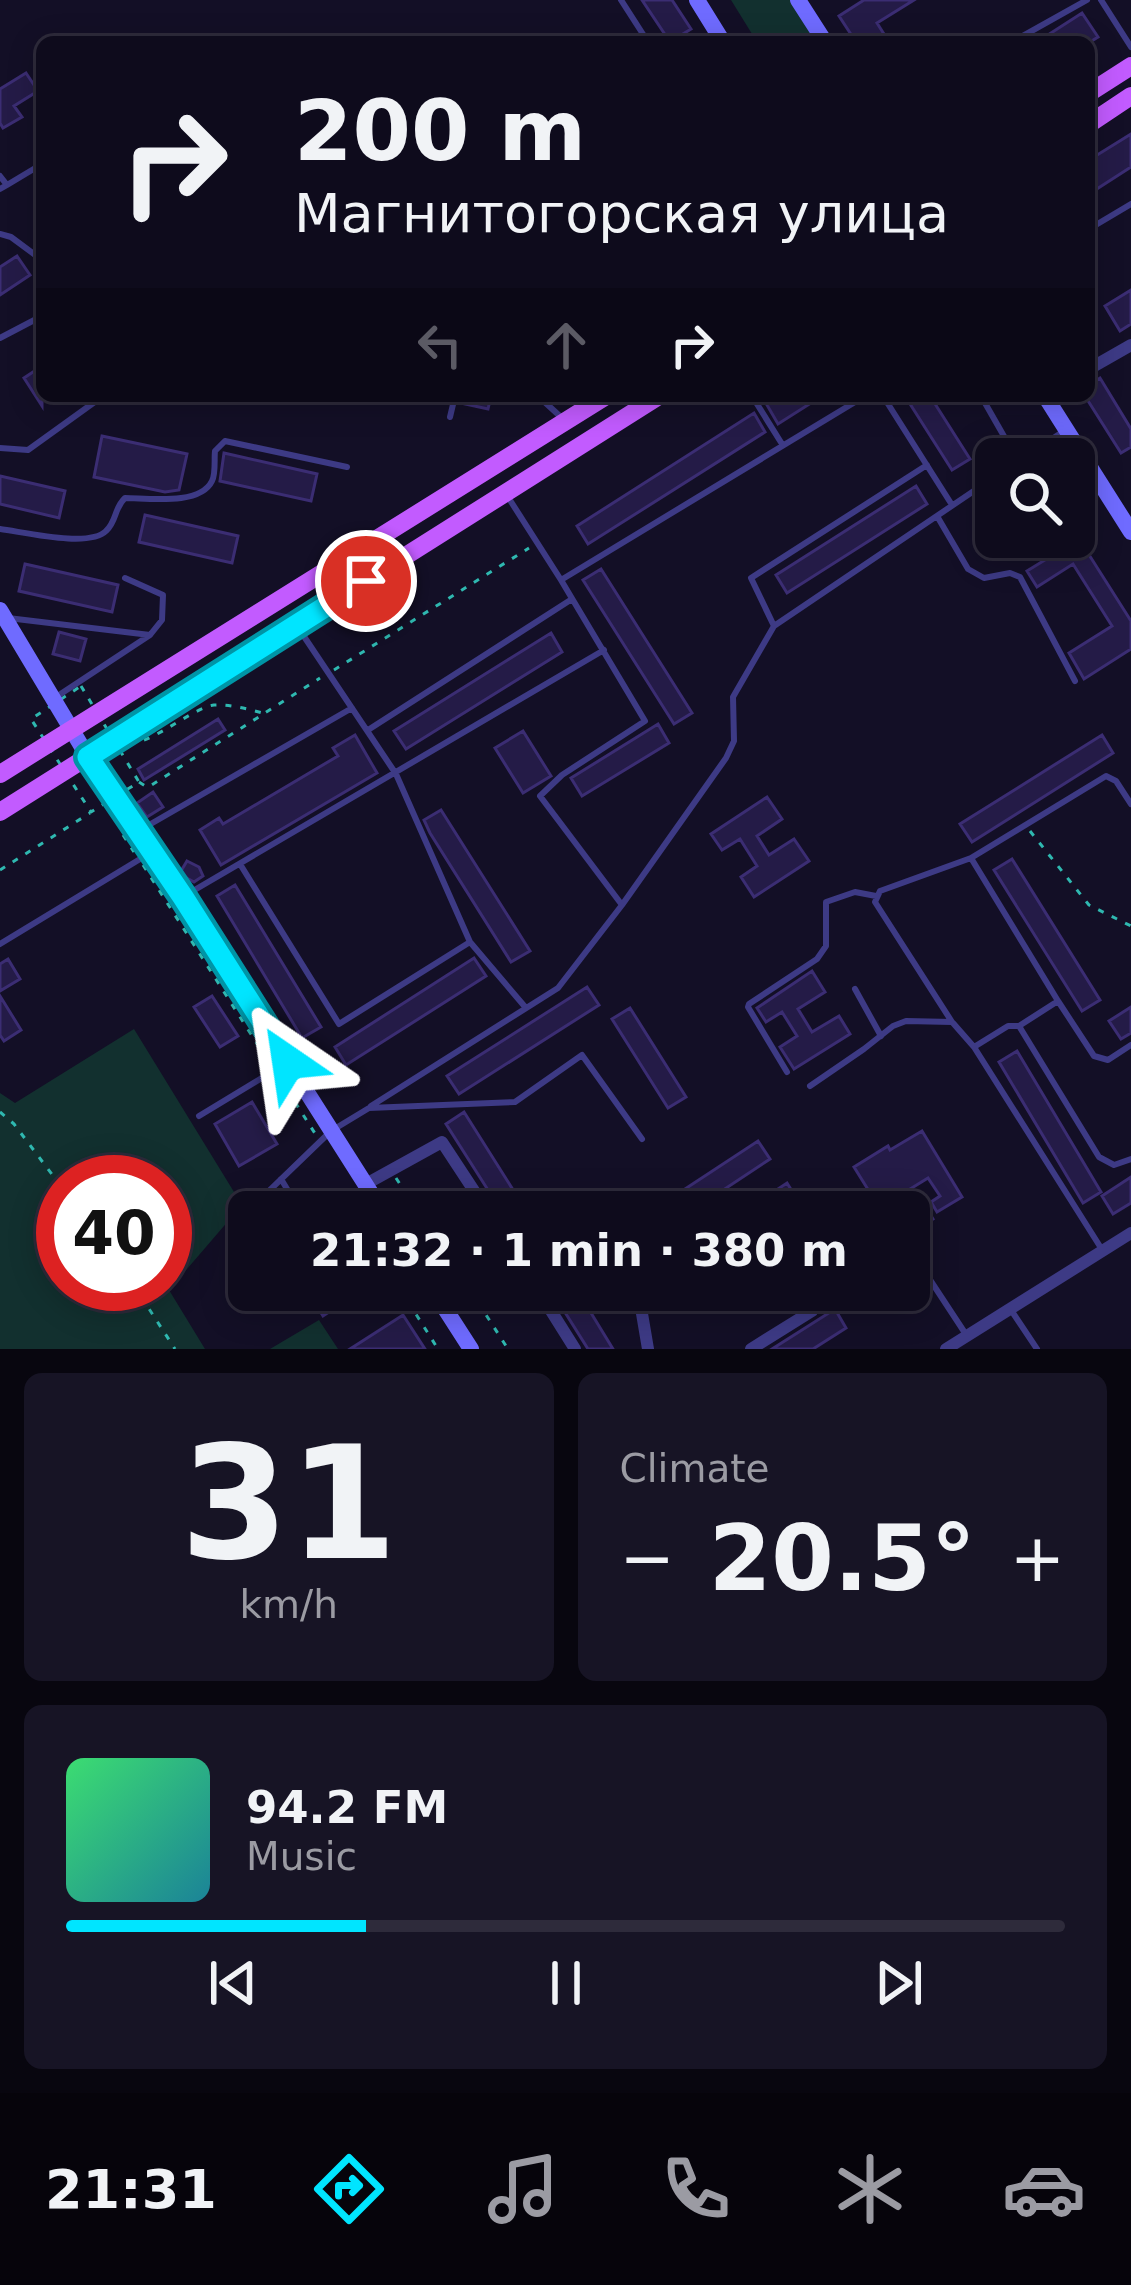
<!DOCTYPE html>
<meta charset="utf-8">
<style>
body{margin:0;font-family:"DejaVu Sans",sans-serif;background:#171425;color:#f1f3f6;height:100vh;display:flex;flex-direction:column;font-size:45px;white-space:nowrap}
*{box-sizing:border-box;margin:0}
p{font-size:39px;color:#9b9ba3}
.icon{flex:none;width:66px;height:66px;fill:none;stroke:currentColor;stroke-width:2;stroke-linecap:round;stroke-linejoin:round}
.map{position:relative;height:1349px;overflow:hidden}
.drawer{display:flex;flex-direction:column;gap:24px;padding:24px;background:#08060f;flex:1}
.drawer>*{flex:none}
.hud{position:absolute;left:36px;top:36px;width:1059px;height:366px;border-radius:18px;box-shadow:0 6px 30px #0003,0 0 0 3px #2e2b3b;background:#0e0b1c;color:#f1f3f6;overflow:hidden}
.buttons{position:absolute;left:975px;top:438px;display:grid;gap:24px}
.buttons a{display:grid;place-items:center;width:120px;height:120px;border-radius:18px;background:#0e0b1c;box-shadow:0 6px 30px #0003,0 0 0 3px #2e2b3b;font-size:60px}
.speed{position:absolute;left:36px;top:1155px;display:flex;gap:24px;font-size:60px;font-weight:700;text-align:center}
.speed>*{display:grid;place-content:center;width:156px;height:156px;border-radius:50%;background:#0e0b1c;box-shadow:0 6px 30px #0003,0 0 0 3px #2e2b3b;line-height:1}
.speed .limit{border:18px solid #d22;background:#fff;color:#111}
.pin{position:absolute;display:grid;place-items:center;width:102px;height:102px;color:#fff;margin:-51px;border:6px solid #fff;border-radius:50%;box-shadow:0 3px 12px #0007}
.me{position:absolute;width:132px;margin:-66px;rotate:328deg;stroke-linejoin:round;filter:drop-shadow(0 0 9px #0008)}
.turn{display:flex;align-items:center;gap:42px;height:252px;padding:0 60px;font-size:54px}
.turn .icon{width:156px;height:156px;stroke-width:2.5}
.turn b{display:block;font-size:84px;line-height:102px}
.lanes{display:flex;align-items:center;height:114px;padding:0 60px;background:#0003;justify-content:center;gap:60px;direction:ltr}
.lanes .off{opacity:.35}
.big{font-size:90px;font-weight:800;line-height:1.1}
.drawer .widget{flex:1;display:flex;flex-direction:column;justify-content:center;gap:18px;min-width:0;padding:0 42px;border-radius:18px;background:#171425}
.drawer .dial{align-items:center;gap:0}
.dial b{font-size:156px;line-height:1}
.song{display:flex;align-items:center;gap:36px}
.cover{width:144px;height:144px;border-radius:18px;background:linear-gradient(135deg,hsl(140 70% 55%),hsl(190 70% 35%))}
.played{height:12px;border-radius:6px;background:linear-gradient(90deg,#00e5ff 30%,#2e2b3b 30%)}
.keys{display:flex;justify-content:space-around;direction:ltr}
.heat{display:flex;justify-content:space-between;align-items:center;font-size:66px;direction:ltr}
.drawer .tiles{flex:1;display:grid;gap:24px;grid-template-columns:1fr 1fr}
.widget:last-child{grid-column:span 2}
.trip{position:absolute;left:228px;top:1191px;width:702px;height:120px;border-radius:18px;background:#0e0b1c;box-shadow:0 6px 30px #0003,0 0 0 3px #2e2b3b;font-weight:800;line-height:120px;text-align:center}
.tab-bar{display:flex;height:192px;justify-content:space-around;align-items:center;background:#06040b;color:#9b9ba3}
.tab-bar .icon{width:84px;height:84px}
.tab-bar .current{color:#00e5ff}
.tab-bar b{font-size:54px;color:#f1f3f6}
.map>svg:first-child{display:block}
</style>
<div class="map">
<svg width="1131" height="1349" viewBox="0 0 1131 1349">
<rect width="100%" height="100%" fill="#130f26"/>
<!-- green -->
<path fill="#12302f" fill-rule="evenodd" d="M731 0H797L823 42H757Z
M134 1029 242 1205 169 1290 205 1349H0V1093L15 1103ZM63 1182H165V1284H63Z
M319 1320 338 1349H270Z"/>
<!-- building -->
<path fill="#241b47" stroke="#3b2d73" stroke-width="3" d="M642 0H672L691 29 670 42Z
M864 0H914L877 23 889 42H856L839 16Z
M1082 13 1098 37 1090 42H1037Z
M26 73 38 91 14 106 22 117 3 128 0 123V89Z
M1131 134V167L1089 194V160Z
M17 256 30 275 0 295V267Z
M1131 290V324L1120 331 1105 306Z
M42 366V406L24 378Z
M1100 378 1131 429V447L1121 453 1085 396H1089V385Z
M462 396H491L488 409 461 403Z
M781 396H822L778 424 767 405Z
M905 396H930L970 459 952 470Z
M754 413 765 432 588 544 577 526Z
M102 436 187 454 179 490 165 492 94 477Z
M224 453 317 474 311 501 220 481Z
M0 476 65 491 59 518 0 504Z
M916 486 927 504 787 593 776 575Z
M145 515 238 536 232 563 139 542Z
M1079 539 1131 621V649L1084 679 1069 653 1112 626 1073 564 1037 587 1027 571Z
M25 564 118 585 112 612 19 591Z
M601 569 692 713 674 724 583 580Z
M59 632 86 639 80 661 53 654Z
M551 633 562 652 406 749 394 731Z
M218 719 225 730 144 780 138 769Z
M658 724 669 743 582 796 571 778Z
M523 731 551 776 523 793 495 748Z
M355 735 377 773 221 865 200 830 219 818 223 824 338 756 333 748Z
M1102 735 1113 753 972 842 960 824Z
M153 792 163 807 147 817 137 803Z
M767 797 782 819 757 836 769 855 794 839 809 861 754 897 741 877 757 866 740 839 722 850 711 834Z
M441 810 530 951 511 962 430 833 424 820Z
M1012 859 1100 1000 1082 1011 994 870Z
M187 861 199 867 203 876 194 882 185 877 181 871Z
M235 885 321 1027 302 1038 217 896Z
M474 958 486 976 346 1065 335 1047Z
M8 959 20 979 0 991V964Z
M812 971 825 992 798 1009 812 1032 839 1016 850 1034 794 1069 780 1047 797 1036 782 1012 766 1022 757 1008Z
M587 987 599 1005 459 1094 447 1076Z
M0 996 21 1030 4 1041 0 1035Z
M212 996 238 1036 220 1047 194 1007Z
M1131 1007V1033L1121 1039 1109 1021Z
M630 1008 686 1097 668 1108 612 1019Z
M1017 1051 1101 1192 1083 1203 999 1062Z
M252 1102 277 1144 239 1166 215 1124Z
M464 1112 527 1212H502L446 1124Z
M922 1131 962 1197 937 1212 931 1202 940 1196 928 1178 902 1194 915 1216 927 1209 933 1219 909 1234V1212H882L854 1167 888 1146 890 1150Z
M758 1141 770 1159 690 1212H650Z
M1131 1177V1203L1113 1214 1102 1196Z
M787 1183 805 1212H780L769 1195Z
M307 1290H332L341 1304 323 1316Z
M551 1290H577L613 1349H588Z
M835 1309 846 1328 813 1349H772Z
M403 1315 425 1349H350Z"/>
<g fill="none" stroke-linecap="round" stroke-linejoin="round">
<!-- path -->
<path stroke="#2fb8b0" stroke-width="3" stroke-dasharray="6 9" stroke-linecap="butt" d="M334 670 529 548
M81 686 139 782 91 812 31 719Z
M144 740C164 733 197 707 214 705 230 704 247 709 263 713
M139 782 147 787 150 786 320 678
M1030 831 1089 905 1131 926
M123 835 134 852
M143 865 270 1064
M0 870 90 813
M279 1077 316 1135
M0 1112 14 1124 63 1189
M396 1178 418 1212
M133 1284 175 1349
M415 1290 407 1300 438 1349
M470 1290 508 1349"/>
<!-- lane -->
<path stroke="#3d3a85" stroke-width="6" d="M621 0 648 42
M1101 0 1131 47
M1012 42 1087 0
M0 176 7 185 0 189
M7 185 42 164
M1089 229 1131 204
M0 234 11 237 42 260
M0 338 42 316
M538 396 562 418
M752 396 782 444
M883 396 952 505
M981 396 1017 459
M450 417 455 396
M0 448 28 450 103 396
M1022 459 1064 431
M927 465 751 578 774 626 996 476
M508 497 561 580
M937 516 968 569 984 578 1010 573 1020 577 1075 681
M0 529C24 532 89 548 106 531 117 521 114 508 125 498 147 498 200 506 212 481 216 474 214 459 215 451L225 441 347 467
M8 618 150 635 162 620 163 595 125 578
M774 626 733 697 734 741 726 758 622 905 540 796 562 775 645 721 561 580 865 396
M56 697 150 635
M368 730 572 599
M142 829 352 708
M971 858 1058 1001
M240 864 339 1024 470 942 396 774 297 626
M186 895 604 650
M470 942 526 1008
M0 944 150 853
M855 989 881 1036
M953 1023 974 1047
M1019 1026 1058 1001 1094 1056 1108 1060 1131 1045
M787 1072 748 1007 749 1004 817 959 826 946V902L855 892 876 896
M810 1086 864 1049 893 1026 906 1021 952 1022 875 902 880 891 971 858 1106 776 1116 781 1131 804
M371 1106 558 988 622 905
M199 1116 285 1064
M281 1179 301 1212
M244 1215 331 1131 369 1108 515 1102 582 1055 642 1139
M1101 1248 974 1047 1008 1026H1019L1099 1157 1114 1165 1131 1159
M921 1266 965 1333
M350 1290 355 1296 365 1299 379 1290
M1011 1310 1037 1349"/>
<!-- street -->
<path stroke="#3d3a85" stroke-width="12" d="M1089 369 1131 345
M366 1184 442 1142 488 1212
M735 1212 747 1208 752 1212
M538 1290 575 1349
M638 1290 648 1349
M751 1349 812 1311 816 1301 809 1290
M946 1349 1131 1233"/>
<!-- secondary -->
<path stroke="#6f6bff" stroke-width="16" d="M697 0 723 42
M798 0 825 42
M1045 396 1131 532
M0 610 88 757 183 897 383 1212
M433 1290 471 1349"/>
<!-- primary -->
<path stroke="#c25bff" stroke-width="18" d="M1089 93 1131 66
M1089 124 1131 96
M0 774 606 396
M0 812 659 396"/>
</g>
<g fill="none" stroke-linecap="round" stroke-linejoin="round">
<!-- route casing -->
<g stroke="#0095a6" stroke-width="30">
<path id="route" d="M288 1062 183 897 88 757 366 581"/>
</g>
<!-- route -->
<use href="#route" stroke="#00e5ff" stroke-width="21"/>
</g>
</svg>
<div class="buttons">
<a><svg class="icon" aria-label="search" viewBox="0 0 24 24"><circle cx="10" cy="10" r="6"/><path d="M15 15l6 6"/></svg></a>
</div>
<div class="speed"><div class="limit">40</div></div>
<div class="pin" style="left:366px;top:581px;background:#d93025"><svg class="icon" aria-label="arrive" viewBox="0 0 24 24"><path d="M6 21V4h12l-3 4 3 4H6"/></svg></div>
<svg class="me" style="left:288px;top:1062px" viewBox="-20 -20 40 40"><path d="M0-17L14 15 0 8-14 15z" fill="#00e5ff" stroke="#fff" stroke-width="4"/></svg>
<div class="trip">21:32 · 1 min · 380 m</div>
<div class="hud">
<div class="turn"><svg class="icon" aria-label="right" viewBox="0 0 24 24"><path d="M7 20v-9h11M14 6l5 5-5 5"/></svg><div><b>200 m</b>Магнитогорская улица</div></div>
<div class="lanes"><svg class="icon off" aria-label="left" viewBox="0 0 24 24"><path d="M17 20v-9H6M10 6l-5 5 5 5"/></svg><svg class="icon off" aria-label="ahead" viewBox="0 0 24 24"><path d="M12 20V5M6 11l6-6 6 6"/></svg><svg class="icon" aria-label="right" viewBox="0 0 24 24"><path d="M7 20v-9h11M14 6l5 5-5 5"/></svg></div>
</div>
</div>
<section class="drawer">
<div class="tiles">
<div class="widget dial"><b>31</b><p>km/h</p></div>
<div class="widget"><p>Climate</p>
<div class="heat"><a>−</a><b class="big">20.5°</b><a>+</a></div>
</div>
<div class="widget">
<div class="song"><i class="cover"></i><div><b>94.2 FM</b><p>Music</p></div></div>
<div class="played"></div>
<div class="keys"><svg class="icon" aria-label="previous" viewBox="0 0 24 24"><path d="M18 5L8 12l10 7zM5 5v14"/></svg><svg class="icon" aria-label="pause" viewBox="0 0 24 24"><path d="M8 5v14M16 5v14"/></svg><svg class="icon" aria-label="next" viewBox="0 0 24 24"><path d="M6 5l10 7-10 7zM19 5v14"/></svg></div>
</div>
</div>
</section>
<nav class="tab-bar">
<b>21:31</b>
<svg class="icon current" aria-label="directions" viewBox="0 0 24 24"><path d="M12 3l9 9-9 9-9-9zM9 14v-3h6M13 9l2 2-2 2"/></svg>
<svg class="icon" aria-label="music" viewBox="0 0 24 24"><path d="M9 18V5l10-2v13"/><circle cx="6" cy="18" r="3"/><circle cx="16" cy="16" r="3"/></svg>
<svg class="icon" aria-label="phone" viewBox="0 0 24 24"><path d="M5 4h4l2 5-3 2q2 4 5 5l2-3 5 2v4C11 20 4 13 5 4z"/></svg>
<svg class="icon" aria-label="climate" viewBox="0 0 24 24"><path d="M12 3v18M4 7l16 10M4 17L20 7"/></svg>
<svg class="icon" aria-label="car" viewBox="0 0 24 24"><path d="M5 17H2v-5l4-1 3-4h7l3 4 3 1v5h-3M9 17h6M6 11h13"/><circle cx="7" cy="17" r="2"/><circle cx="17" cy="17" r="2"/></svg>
</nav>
